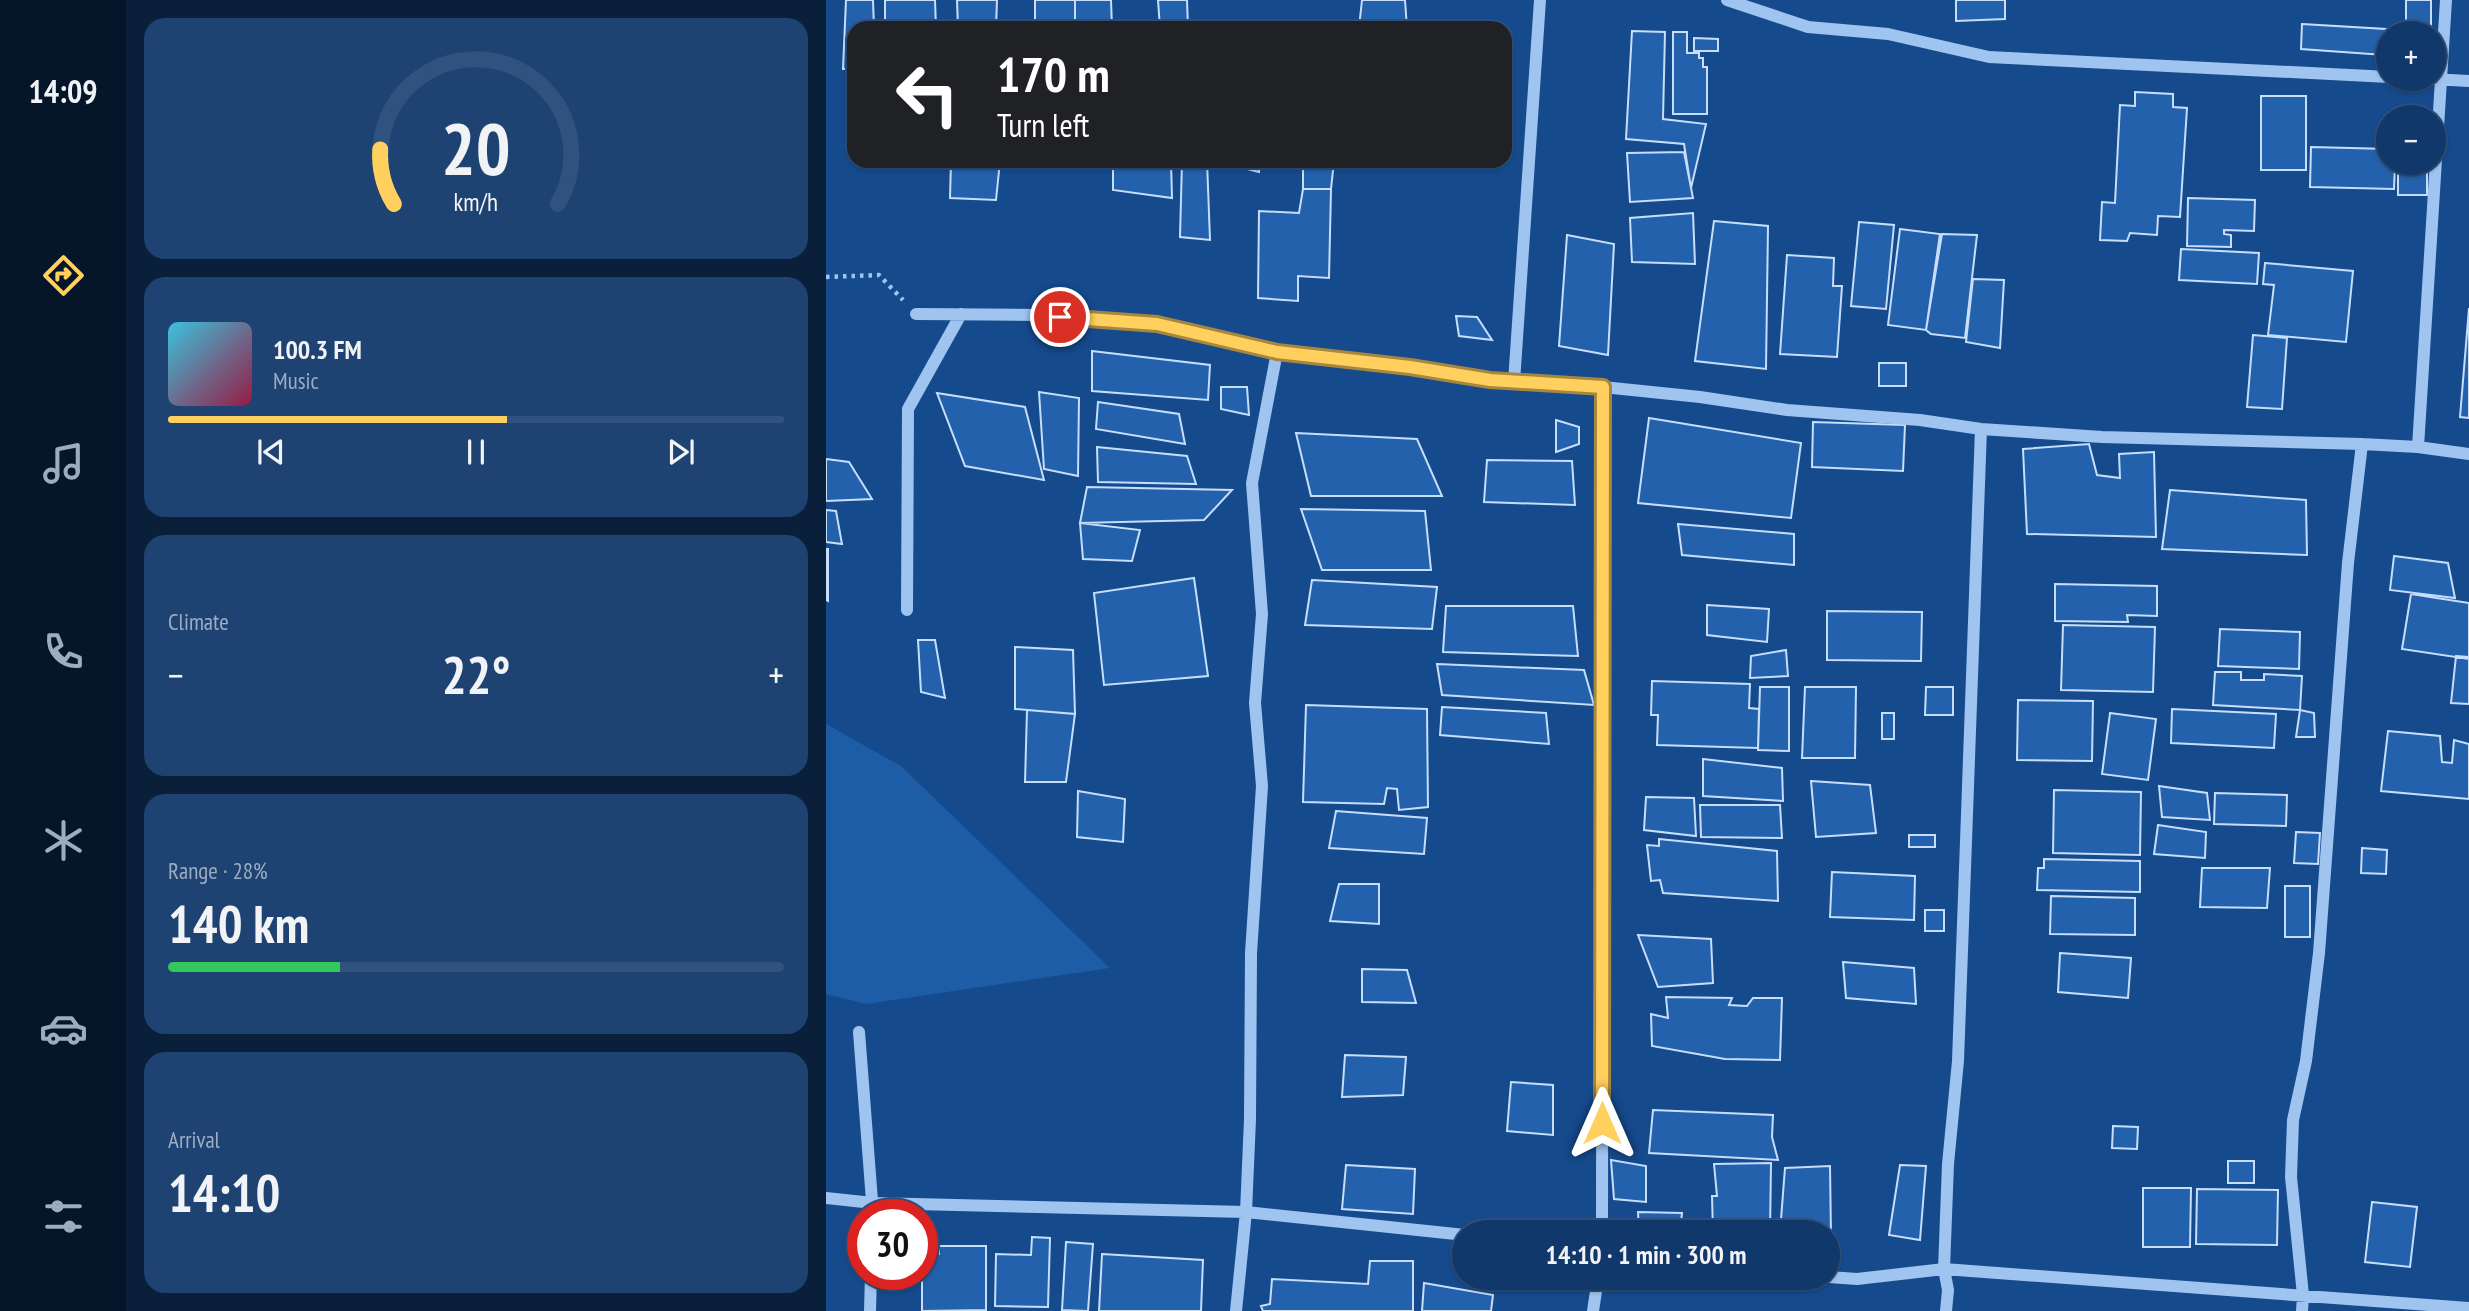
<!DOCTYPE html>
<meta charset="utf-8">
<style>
body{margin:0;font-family:"PT Sans Narrow",sans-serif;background:#1e4372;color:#f1f3f6;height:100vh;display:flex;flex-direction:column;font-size:26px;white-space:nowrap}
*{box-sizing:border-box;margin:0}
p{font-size:23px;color:#9cacc1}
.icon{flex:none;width:38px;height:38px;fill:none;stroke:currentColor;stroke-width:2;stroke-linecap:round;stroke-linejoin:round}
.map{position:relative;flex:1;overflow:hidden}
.sheet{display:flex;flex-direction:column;gap:18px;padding:18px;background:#091f3a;width:700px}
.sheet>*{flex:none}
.top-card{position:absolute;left:21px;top:21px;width:665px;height:147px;border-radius:21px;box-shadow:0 2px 5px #0004,0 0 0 2px #30527e;background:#202124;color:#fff;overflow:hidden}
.controls{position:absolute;left:1550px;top:21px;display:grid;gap:14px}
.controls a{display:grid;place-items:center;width:70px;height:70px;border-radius:50%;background:#10386a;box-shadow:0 2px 5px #0004,0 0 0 2px #30527e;font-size:35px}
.speed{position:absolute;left:21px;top:1199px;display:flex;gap:14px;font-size:35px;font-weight:700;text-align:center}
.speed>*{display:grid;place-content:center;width:91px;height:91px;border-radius:50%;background:#10386a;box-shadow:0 2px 5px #0004,0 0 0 2px #30527e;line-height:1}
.speed .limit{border:10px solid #d22;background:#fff;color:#111}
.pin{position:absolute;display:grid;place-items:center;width:60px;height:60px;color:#fff;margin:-30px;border:4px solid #fff;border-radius:50%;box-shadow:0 2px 7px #0007}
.me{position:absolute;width:77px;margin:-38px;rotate:0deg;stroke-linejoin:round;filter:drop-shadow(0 0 5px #0008)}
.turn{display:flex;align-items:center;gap:24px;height:147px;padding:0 35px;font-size:32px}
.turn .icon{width:91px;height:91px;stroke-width:2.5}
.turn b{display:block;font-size:49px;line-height:60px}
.big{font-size:52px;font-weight:800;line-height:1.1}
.sheet .tile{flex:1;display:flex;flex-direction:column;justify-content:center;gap:10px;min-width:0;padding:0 24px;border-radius:21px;background:#1e4372}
.sheet .dial{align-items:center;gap:0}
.dial svg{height:182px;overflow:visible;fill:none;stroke:#30527e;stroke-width:7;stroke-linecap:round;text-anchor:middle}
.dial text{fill:#f1f3f6;stroke:none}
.song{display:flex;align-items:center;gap:21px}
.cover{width:84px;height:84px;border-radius:10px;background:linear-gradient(135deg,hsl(190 70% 55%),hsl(340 70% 35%))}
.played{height:7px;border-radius:4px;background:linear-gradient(90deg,#ffd05e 55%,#30527e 55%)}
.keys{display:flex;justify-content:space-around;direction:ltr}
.heat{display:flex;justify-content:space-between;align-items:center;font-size:38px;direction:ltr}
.charge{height:10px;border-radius:5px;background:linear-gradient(90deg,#34c759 28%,#30527e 0)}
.trip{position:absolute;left:626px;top:1220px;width:388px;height:70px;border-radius:35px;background:#10386a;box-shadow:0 2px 5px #0004,0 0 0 2px #30527e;font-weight:800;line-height:70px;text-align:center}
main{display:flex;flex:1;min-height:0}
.tabs{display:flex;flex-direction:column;width:126px;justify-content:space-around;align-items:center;background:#06162a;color:#9cacc1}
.tabs .icon{width:49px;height:49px}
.tabs .current{color:#ffd05e}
.tabs b{font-size:32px;color:#f1f3f6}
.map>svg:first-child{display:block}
</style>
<main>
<nav class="tabs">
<b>14:09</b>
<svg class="icon current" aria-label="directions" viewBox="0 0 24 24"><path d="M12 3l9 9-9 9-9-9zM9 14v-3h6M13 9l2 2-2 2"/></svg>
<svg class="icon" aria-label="music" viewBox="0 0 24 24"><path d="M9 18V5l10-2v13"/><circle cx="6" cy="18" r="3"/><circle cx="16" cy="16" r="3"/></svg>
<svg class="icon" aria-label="phone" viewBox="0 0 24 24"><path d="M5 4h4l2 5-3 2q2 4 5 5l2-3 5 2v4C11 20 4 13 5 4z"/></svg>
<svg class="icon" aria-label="climate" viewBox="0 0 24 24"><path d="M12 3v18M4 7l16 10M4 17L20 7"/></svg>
<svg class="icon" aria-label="car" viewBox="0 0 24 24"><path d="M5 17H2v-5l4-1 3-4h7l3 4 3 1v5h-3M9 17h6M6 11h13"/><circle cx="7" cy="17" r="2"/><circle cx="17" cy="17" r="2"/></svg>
<svg class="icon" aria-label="filters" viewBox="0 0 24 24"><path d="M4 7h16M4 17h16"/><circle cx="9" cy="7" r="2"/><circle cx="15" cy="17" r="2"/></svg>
</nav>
<section class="sheet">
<div class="tile dial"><svg viewBox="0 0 100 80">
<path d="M14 69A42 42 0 1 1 86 69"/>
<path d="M14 69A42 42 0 0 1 8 45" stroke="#ffd05e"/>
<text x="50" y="56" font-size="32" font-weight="700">20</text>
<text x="50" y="72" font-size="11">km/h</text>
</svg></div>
<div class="tile">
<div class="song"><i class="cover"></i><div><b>100.3 FM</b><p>Music</p></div></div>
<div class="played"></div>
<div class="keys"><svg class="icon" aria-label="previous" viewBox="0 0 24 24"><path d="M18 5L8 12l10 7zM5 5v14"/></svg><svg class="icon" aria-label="pause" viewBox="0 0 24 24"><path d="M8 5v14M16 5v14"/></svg><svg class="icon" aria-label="next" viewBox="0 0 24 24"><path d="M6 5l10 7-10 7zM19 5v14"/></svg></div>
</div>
<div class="tile"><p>Climate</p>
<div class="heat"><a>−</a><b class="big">22°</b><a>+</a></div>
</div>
<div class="tile"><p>Range · 28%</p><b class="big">140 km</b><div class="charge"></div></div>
<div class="tile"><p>Arrival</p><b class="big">14:10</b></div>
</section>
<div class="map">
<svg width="1643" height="1311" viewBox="0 0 1643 1311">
<rect width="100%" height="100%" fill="#154a8d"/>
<!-- green -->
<path fill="#1d5ca7" d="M0 724 75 766 284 968 40 1004 0 994Z"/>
<!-- building -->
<path fill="#2361ac" stroke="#c6defb" stroke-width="2" d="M20 0H47L48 28H28V68L17 69Z
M59 0H109L110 28H59Z
M131 0H171L170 28H132Z
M209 0H249V28H209Z
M249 0H285L286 28H249Z
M332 0H361L362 28H334Z
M536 0H579L581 28H533Z
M1130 0H1179V19L1130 21Z
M1580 0H1605V33H1580Z
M1476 24 1560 29 1558 55 1475 49Z
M806 31 839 32 837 119 880 124 865 188 858 144 800 139Z
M847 32H861V53H873V58H877V67H881V114H847Z
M868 38 892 39V51H868Z
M1309 92 1347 94V107L1361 108 1354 217 1332 216 1331 235 1304 233 1301 241 1274 240 1276 202 1289 203 1294 105 1309 106Z
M1435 96H1480V170H1435Z
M1485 147 1563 149V163H1569L1568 189 1484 187Z
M858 152 867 198 804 202 801 153Z
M125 161H174L170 200 124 198Z
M287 161H345L346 198 287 190Z
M356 161H381L384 240 354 237Z
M412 161H433V172L413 167Z
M477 161H508L505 189H477Z
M1572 163H1601V195H1572Z
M477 189H505L503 278 472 276V301L432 298 433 211 473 213Z
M1362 198 1429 200 1428 231 1398 230V234L1405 235V247L1361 246Z
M867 213 869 264 806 262 804 218Z
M888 221 942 226 940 369 869 361Z
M1033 222 1068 225 1060 309 1025 306Z
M1074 229 1114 234 1100 330 1062 325Z
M1116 234 1151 235 1139 338 1105 334 1100 330Z
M741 235 788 244 782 355 733 346Z
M1355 249 1433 253 1431 284 1353 280Z
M961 255 1008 258 1007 286H1016L1011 357 954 354Z
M1439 263 1527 271 1520 342 1442 335 1448 285 1437 284Z
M1147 279 1178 280 1174 348 1140 342Z
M1643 308V418L1634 417Z
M630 316 651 317 666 340 633 336Z
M1427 335 1461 338 1456 409 1421 407Z
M266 351 384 365 382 400 266 391Z
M1053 363H1080V386H1053Z
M395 387H421L423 415 395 409Z
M213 392 253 398 252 476 218 469Z
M111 393 199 407 218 480 139 466Z
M272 402 353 414 359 444 270 429Z
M823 418 975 443 965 518 812 503Z
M730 420 753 427V444L730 452Z
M987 422 1079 425 1077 471 986 467Z
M470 433 591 439 616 496H485Z
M1263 444 1271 475 1294 478 1293 454 1328 452 1330 537 1201 534 1197 449Z
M271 447 361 456 370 484 272 482Z
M0 459 23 462 46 499 0 501Z
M661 460 746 461 749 505 658 502Z
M261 487 406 490 378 520 254 523Z
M1344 490 1480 500 1481 555 1336 549Z
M475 509 599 511 605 570H496Z
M0 510 10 511 16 544 0 542Z
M254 523 314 530 306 561 257 559Z
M852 524 968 534V565L856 555Z
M0 549H2V601L0 600Z
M1568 556 1622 563 1629 598 1564 590Z
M368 578 382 676 278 685 268 593Z
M486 580 611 587 606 629 479 625Z
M1229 584 1331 586V616L1301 615 1302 622 1229 621Z
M1585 594 1643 603V659L1576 649Z
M881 605 943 609 941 642 881 635Z
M620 606H747L752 656 617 652Z
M1001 611 1096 612 1095 661 1001 660Z
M1237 625 1329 627 1327 692 1235 690Z
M1394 629 1474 632 1473 669 1392 666Z
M92 640H109L119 698 95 692Z
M189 647 247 650 249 714 189 709Z
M960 650 962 676 924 678 925 656Z
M1630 656 1643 657V704L1625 703Z
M611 664 758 670 768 705 616 695Z
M1389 672H1415V680H1438V674L1476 676 1474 710 1387 705Z
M826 681 924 684 923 708 933 709 932 748 831 745 832 715H825Z
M934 687H963V751L932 750Z
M979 687H1030L1029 758H976Z
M1100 687H1127V715H1099Z
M1192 700 1267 701 1266 761 1191 760Z
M480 705 601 709 602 807 573 810 571 789 561 788 558 804 477 802Z
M616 707 720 713 723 744 614 735Z
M1346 709 1450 714 1448 748 1345 743Z
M201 710 249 714 240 782H199Z
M1474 710 1488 713 1489 737H1470Z
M1056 713H1068V739H1056Z
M1284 713 1330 719 1322 780 1276 774Z
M1562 731 1614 736 1616 762 1626 763 1628 740 1643 744V799L1555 791Z
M877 759 956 768 957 801 877 796Z
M985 781 1044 785 1050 833 990 837Z
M1333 786 1381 793 1384 820 1336 817Z
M1228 790 1315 792 1314 855 1227 853Z
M252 791 299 799 297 842 251 837Z
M1389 793 1461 795 1460 826 1388 824Z
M820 797 868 798 870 836 818 830Z
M874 805H954L956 838 875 837Z
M510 811 601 818 598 854 503 848Z
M1332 825 1380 832 1379 858 1328 854Z
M1470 832 1494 833 1492 864 1468 863Z
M1083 835H1109V847H1083Z
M833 839 951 851 952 901 837 893 834 880 825 881 821 845 833 846Z
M1536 848 1561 850 1560 874 1535 873Z
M1218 859 1314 861V892L1211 890 1212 868H1218Z
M1376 868H1444L1441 908 1374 907Z
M1006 872 1089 876 1088 920 1004 917Z
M513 884H553V924L504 921Z
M1459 886H1484V937H1459Z
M1225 896 1309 898V935L1224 934Z
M1099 910H1118V931H1099Z
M812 935 885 939 887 983 832 987Z
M1234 953 1305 958 1302 998 1232 992Z
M1017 962 1088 968 1090 1004 1020 998Z
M536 969 581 970 590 1003 536 1002Z
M840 997 906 998 903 1005 921 1006 927 998H956L954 1060 899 1059 826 1046 825 1014 842 1018Z
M519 1055 580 1057 577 1095 516 1097Z
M685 1082 727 1085V1135L681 1131Z
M827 1110 947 1115 946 1137 952 1160 823 1153Z
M1287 1126 1312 1127 1311 1149 1286 1148Z
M785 1160 820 1166V1202L788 1199Z
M1402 1161H1428V1183H1402Z
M945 1163 944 1232H887L886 1196H891L888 1164Z
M520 1165 589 1169 587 1214 516 1209Z
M1074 1165 1100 1166 1094 1240 1063 1235Z
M1004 1166 1005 1237H1003V1232H954L959 1168Z
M1317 1188H1365L1364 1247H1317Z
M1371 1189 1452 1190 1451 1245 1370 1244Z
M1546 1202 1591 1207 1584 1267 1539 1262Z
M812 1212 856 1213 854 1232H813Z
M206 1237 224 1238 222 1307 169 1306 170 1254 205 1255Z
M240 1242 267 1244 262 1311 236 1310Z
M113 1246H160V1310L96 1311V1254H113Z
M276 1254 377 1260 375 1311H273Z
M544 1261H587V1311H437L435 1306 444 1304 446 1279 542 1284Z
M598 1283 667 1295 665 1311H596Z"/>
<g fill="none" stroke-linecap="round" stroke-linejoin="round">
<!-- path -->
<path stroke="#9fc4f0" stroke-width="4.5" stroke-dasharray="3.5 5" stroke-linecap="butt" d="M0 277 53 275 77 300"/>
<!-- minor -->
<path stroke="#9fc4f0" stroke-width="12" d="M901 0 982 27 1062 34 1163 57 1563 77
M1607 79 1643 81
M90 314 210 315 331 324 451 352 584 367 664 380 777 387 874 397 961 410 1094 420 1155 429 1276 437 1536 444 1592 447 1643 454
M688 382 714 0
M1592 447 1620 0
M81 610 82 409 135 314
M33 1032 47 1214
M0 1198 47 1203 420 1212 639 1235
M776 1232 777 387
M1003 1277 1031 1279 1118 1269 1643 1308
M44 1311 45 1274
M410 1311 420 1212 424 1119 425 953 436 786 429 703 436 614 426 483 451 352
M767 1311 772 1278
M1120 1311 1122 1290 1118 1269 1122 1164 1132 1061 1155 429
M1476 1311 1477 1295 1465 1177 1467 1120 1480 1061 1493 953 1522 563 1536 444"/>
</g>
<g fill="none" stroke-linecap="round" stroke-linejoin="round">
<!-- route casing -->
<g stroke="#a6873d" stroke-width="18">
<path id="route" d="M234 317 331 324 451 352 584 367 664 380 777 387 776 1123"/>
</g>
<!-- route -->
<use href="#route" stroke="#ffd05e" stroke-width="12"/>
</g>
</svg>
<div class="controls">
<a>+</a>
<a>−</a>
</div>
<div class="speed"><div class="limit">30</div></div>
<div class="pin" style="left:234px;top:317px;background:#d93025"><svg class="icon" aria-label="arrive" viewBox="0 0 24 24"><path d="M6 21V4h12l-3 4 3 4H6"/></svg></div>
<svg class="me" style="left:776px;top:1123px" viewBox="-20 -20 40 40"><path d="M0-17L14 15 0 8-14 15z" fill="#ffd05e" stroke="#fff" stroke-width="4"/></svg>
<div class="trip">14:10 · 1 min · 300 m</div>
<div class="top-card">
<div class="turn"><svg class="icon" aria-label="left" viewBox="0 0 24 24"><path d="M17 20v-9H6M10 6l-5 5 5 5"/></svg><div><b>170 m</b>Turn left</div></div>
</div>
</div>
</main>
